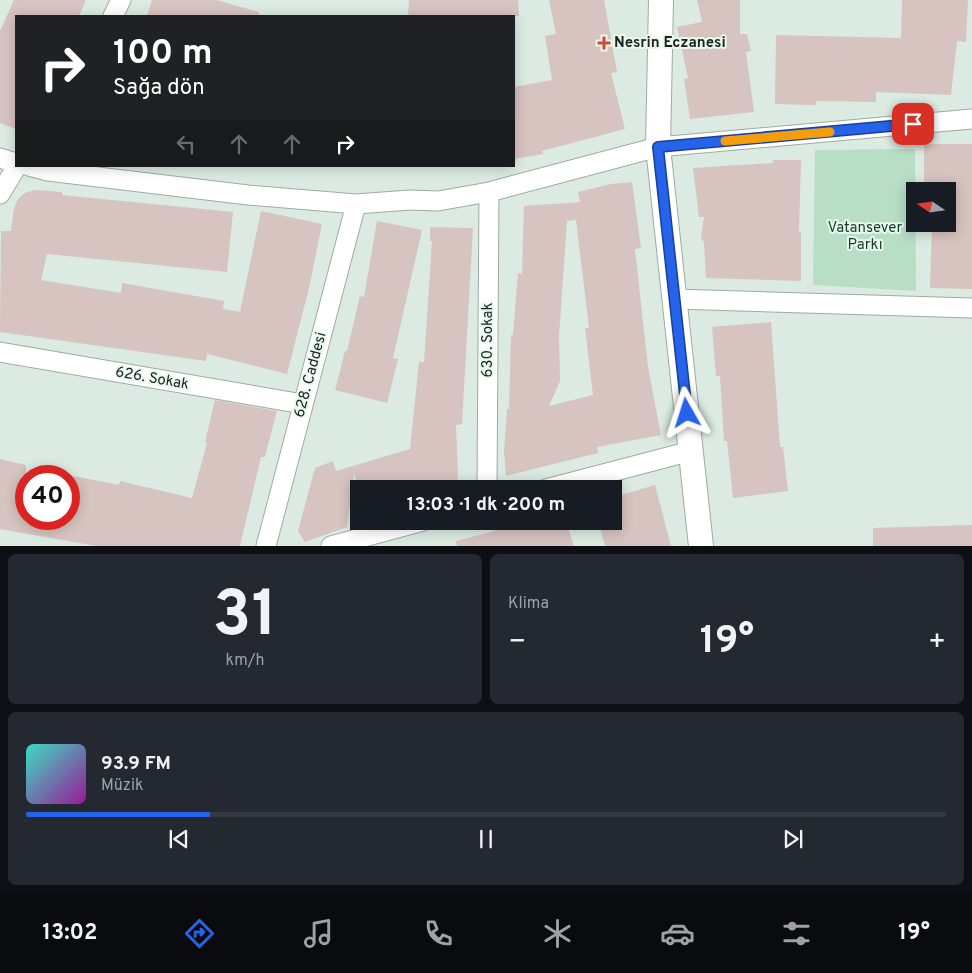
<!DOCTYPE html>
<html lang="tr">
<meta charset="utf-8">
<style>
body{margin:0;font-family:Overpass,sans-serif;background:#242831;color:#f1f3f6;height:100vh;display:flex;flex-direction:column;font-size:19px;white-space:nowrap}
*{box-sizing:border-box;margin:0}
p{font-size:16px;color:#9ea1a6}
.icon{flex:none;width:28px;height:28px;fill:none;stroke:currentColor;stroke-width:2;stroke-linecap:round;stroke-linejoin:round}
.map{position:relative;height:546px;overflow:hidden}
.side{display:flex;flex-direction:column;gap:8px;padding:8px;background:#0d0f14;flex:1}
.side>*{flex:none}
.top-card{position:absolute;left:15px;top:15px;width:500px;height:152px;border-radius:0px;box-shadow:0 2px 12px #0003;background:#202124;color:#fff;overflow:hidden}
.needle{width:32px;rotate:283deg}
.controls{position:absolute;left:906px;top:182px;display:grid;gap:10px}
.controls a{display:grid;place-items:center;width:50px;height:50px;border-radius:0px;background:#171b24;box-shadow:0 2px 12px #0003;font-size:25px}
.speed{position:absolute;left:15px;top:465px;display:flex;gap:10px;font-size:25px;font-weight:700;text-align:center}
.speed>*{display:grid;place-content:center;width:65px;height:65px;border-radius:50%;background:#171b24;box-shadow:0 2px 12px #0003;line-height:1}
.speed .limit{border:8px solid #d22;background:#fff;color:#111}
.pin{position:absolute;display:grid;place-items:center;width:42px;height:42px;color:#fff;margin:-21px;border-radius:10px;box-shadow:0 2px 8px #0006}
.me{position:absolute;width:55px;margin:-28px;rotate:354deg;stroke-linejoin:round;filter:drop-shadow(0 0 4px #0008)}
.turn{display:flex;align-items:center;gap:18px;height:105px;padding:0 15px;font-size:22px}
.turn .icon{width:65px;height:65px;stroke-width:2.5}
.turn b{display:block;font-size:35px;line-height:42px}
.lanes{display:flex;align-items:center;height:48px;padding:0 15px;background:#0003;justify-content:center;gap:25px;direction:ltr}
.lanes .off{opacity:.35}
.big{font-size:38px;font-weight:700;line-height:1.1}
.side .widget{flex:1;display:flex;flex-direction:column;justify-content:center;gap:8px;min-width:0;padding:0 18px;border-radius:8px;background:#242831}
.side .dial{align-items:center;gap:0}
.dial b{font-size:65px;line-height:1}
.song{display:flex;align-items:center;gap:15px}
.cover{width:60px;height:60px;border-radius:8px;background:linear-gradient(135deg,hsl(170 70% 55%),hsl(300 70% 35%))}
.played{height:5px;border-radius:2px;background:linear-gradient(90deg,#2563eb 20%,#363941 20%)}
.keys{display:flex;justify-content:space-around;direction:ltr}
.heat{display:flex;justify-content:space-between;align-items:center;font-size:28px;direction:ltr}
.side .tiles{flex:1;display:grid;gap:8px;grid-template-columns:1fr 1fr}
.widget:last-child{grid-column:span 2}
.trip{position:absolute;left:350px;top:480px;width:272px;height:50px;border-radius:0px;background:#171b24;box-shadow:0 2px 12px #0003;font-weight:700;line-height:50px;text-align:center}
.tab-bar{display:flex;height:80px;justify-content:space-around;align-items:center;background:#090b0e;color:#9ea1a6}
.tab-bar .icon{width:35px;height:35px}
.tab-bar .on{color:#2563eb}
.tab-bar b{font-size:22px;color:#f1f3f6}
.map>svg:first-child{display:block}
</style>
<div class="map">
<svg width="972" height="546" viewBox="0 0 972 546">
<rect width="100%" height="100%" fill="#dbebe1"/>
<!-- green -->
<path fill="#b8dec6" d="M915 149 916 291 813 285 815 150Z"/>
<!-- building -->
<path fill="#d7c3bf" fill-rule="evenodd" d="M14 0H86L79 16H16V129L0 123V31Z
M152 0H216L259 12V16H147Z
M409 0H518L519 16H408Z
M549 0H604L617 72 611 73 625 129 542 151 543 154 514 159V87L552 80 545 36 556 34Z
M697 0H740V34H747L751 51 746 52 754 112 690 119 684 79 688 78 677 27 702 22Z
M902 0H968L966 42 957 41 951 95 876 92V102L816 101V105L775 104 776 35 901 38Z
M924 144H972V289L930 288 932 224H948V182H924Z
M773 160H801L799 232H801V281L706 278 704 242 701 238 704 217H699L693 168 773 163Z
M632 182 641 248 635 249 648 367 661 435 597 447 598 453 506 476 504 451 507 409H509L511 335H513L518 273 522 274 524 206 580 202 578 192 611 184ZM576 220 589 328H585L593 395 549 406 560 381 559 336 567 221Z
M35 190 62 192V195L233 212 227 272 47 254 41 280 121 293 122 283 224 301 223 309 240 312 261 211 322 224 310 284 287 374 207 354 206 361 0 332 1 231H11L14 208 18 199 25 193Z
M377 221 422 230 393 358 398 359 387 403 335 390 345 351H347L360 296 364 297Z
M430 227 473 228 462 424 456 425 458 474 456 489H359L354 474 347 527 305 542 298 531 315 468 333 461 336 471 410 449 419 362H424L432 241H430Z
M771 322 780 447H783L788 491 733 498 727 441H724L720 376H716L712 327Z
M215 400 277 411 265 457H261L240 546H96L0 529V459L26 465V519H69V475L119 485 120 481 192 498 207 443 205 442Z
M655 485 671 546H605L598 521H614V497Z
M532 521H566L574 546H457L456 541Z
M972 525V546H873V528Z"/>
<g fill="none" stroke-linecap="round" stroke-linejoin="round">
<!-- minor casing -->
<g stroke="#9daca2" stroke-width="21">
<path id="minor" d="M113 16 121 0
M0 158 16 163
M29 166 48 171 248 195 356 204 410 200 438 201 489 192 658 147 972 119
M0 194 17 166
M674 299 972 308
M0 352 303 404
M487 489 489 192
M546 489 691 451
M266 546 356 204
M331 546 423 521"/>
</g>
<!-- tertiary casing -->
<g stroke="#9daca2" stroke-width="26">
<path id="tertiary" d="M661 0 658 147 701 546"/>
</g>
<!-- minor -->
<use href="#minor" stroke="#fff" stroke-width="19"/>
<!-- tertiary -->
<use href="#tertiary" stroke="#fff" stroke-width="24"/>
</g>
<g fill="none" stroke-linecap="round" stroke-linejoin="round">
<!-- route casing -->
<g stroke="#184099" stroke-width="12">
<path id="route" d="M687 413 658 147 913 124"/>
</g>
<!-- route -->
<use href="#route" stroke="#2563eb" stroke-width="9"/>
<!-- slow -->
<path stroke="#f59e0b" stroke-width="9" d="M725 141 830 132"/>
</g>
<!-- markers -->
<path fill="#d54a2e" stroke="#e8f9ee" stroke-width="2" d="M601.5 35.5h5v5h5v5h-5v5h-5v-5h-5v-5h5z"/>
<g text-anchor="middle" dominant-baseline="central" stroke-width="4" stroke-linejoin="round" paint-order="stroke">
<!-- poi labels -->
<g font-size="15" font-weight="bold" fill="#1d231f" stroke="#e8f9ee" text-anchor="start">
<text x="614" y="43">Nesrin Eczanesi</text>
</g>
<!-- park labels -->
<g font-size="15" fill="#143e28" stroke="#e8f9ee">
<text x="865" y="228">Vatansever<tspan x="865" dy="17">Parkı</tspan></text>
</g>
<!-- street labels -->
<g font-size="15" fill="#1d231f" stroke="#e8f9ee">
<text transform="translate(488 340) rotate(-90)">630. Sokak</text>
<text transform="translate(311 375) rotate(-75)">628. Caddesi</text>
<text transform="translate(152 379) rotate(10)">626. Sokak</text>
</g>
</g>
</svg>
<div class="controls">
<a><svg class="needle" viewBox="-14 -14 28 28"><path d="M0-13l5 13h-10z" fill="#e53935"/><path d="M0 13l5-13h-10z" fill="#9ea1a6"/></svg></a>
</div>
<div class="speed"><div class="limit">40</div></div>
<div class="pin" style="left:913px;top:124px;background:#d93025"><svg class="icon" aria-label="arrive" viewBox="0 0 24 24"><path d="M6 21V4h12l-3 4 3 4H6"/></svg></div>
<svg class="me" style="left:687px;top:413px" viewBox="-20 -20 40 40"><path d="M0-17L14 15 0 8-14 15z" fill="#2563eb" stroke="#fff" stroke-width="4"/></svg>
<div class="trip">13:03 · 1 dk · 200 m</div>
<div class="top-card">
<div class="turn"><svg class="icon" aria-label="right" viewBox="0 0 24 24"><path d="M7 20v-9h11M14 6l5 5-5 5"/></svg><div><b>100 m</b>Sağa dön</div></div>
<div class="lanes"><svg class="icon off" aria-label="left" viewBox="0 0 24 24"><path d="M17 20v-9H6M10 6l-5 5 5 5"/></svg><svg class="icon off" aria-label="ahead" viewBox="0 0 24 24"><path d="M12 20V5M6 11l6-6 6 6"/></svg><svg class="icon off" aria-label="ahead" viewBox="0 0 24 24"><path d="M12 20V5M6 11l6-6 6 6"/></svg><svg class="icon" aria-label="right" viewBox="0 0 24 24"><path d="M7 20v-9h11M14 6l5 5-5 5"/></svg></div>
</div>
</div>
<section class="side">
<div class="tiles">
<div class="widget dial"><b>31</b><p>km/h</p></div>
<div class="widget"><p>Klima</p>
<div class="heat"><a>−</a><b class="big">19°</b><a>+</a></div>
</div>
<div class="widget">
<div class="song"><i class="cover"></i><div><b>93.9 FM</b><p>Müzik</p></div></div>
<div class="played"></div>
<div class="keys"><svg class="icon" aria-label="previous" viewBox="0 0 24 24"><path d="M18 5L8 12l10 7zM5 5v14"/></svg><svg class="icon" aria-label="pause" viewBox="0 0 24 24"><path d="M8 5v14M16 5v14"/></svg><svg class="icon" aria-label="next" viewBox="0 0 24 24"><path d="M6 5l10 7-10 7zM19 5v14"/></svg></div>
</div>
</div>
</section>
<nav class="tab-bar">
<b>13:02</b>
<svg class="icon on" aria-label="directions" viewBox="0 0 24 24"><path d="M12 3l9 9-9 9-9-9zM9 14v-3h6M13 9l2 2-2 2"/></svg>
<svg class="icon" aria-label="music" viewBox="0 0 24 24"><path d="M9 18V5l10-2v13"/><circle cx="6" cy="18" r="3"/><circle cx="16" cy="16" r="3"/></svg>
<svg class="icon" aria-label="phone" viewBox="0 0 24 24"><path d="M5 4h4l2 5-3 2q2 4 5 5l2-3 5 2v4C11 20 4 13 5 4z"/></svg>
<svg class="icon" aria-label="climate" viewBox="0 0 24 24"><path d="M12 3v18M4 7l16 10M4 17L20 7"/></svg>
<svg class="icon" aria-label="car" viewBox="0 0 24 24"><path d="M5 17H2v-5l4-1 3-4h7l3 4 3 1v5h-3M9 17h6M6 11h13"/><circle cx="7" cy="17" r="2"/><circle cx="17" cy="17" r="2"/></svg>
<svg class="icon" aria-label="filters" viewBox="0 0 24 24"><path d="M4 7h16M4 17h16"/><circle cx="9" cy="7" r="2"/><circle cx="15" cy="17" r="2"/></svg>
<b>19°</b>
</nav>
